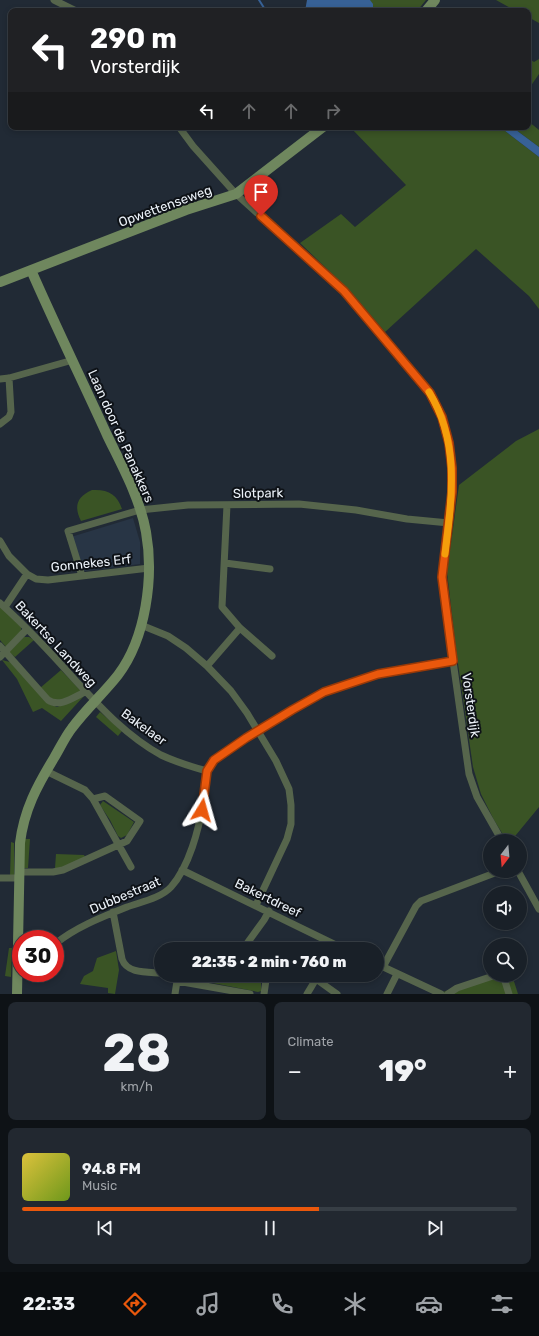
<!DOCTYPE html>
<meta charset="utf-8">
<style>
body{margin:0;font-family:Rubik,sans-serif;background:#222830;color:#f1f3f6;height:100vh;display:flex;flex-direction:column;font-size:15px;white-space:nowrap}
*{box-sizing:border-box;margin:0}
p{font-size:13px;color:#9fa3a8}
.icon{flex:none;width:22px;height:22px;fill:none;stroke:currentColor;stroke-width:2;stroke-linecap:round;stroke-linejoin:round}
.map{position:relative;height:994px;overflow:hidden}
.details{display:flex;flex-direction:column;gap:8px;padding:8px;background:#0e1216;flex:1}
.details>*{flex:none}
.hud{position:absolute;left:8px;top:8px;width:523px;height:122px;border-radius:8px;box-shadow:0 2px 6px #0003,0 0 0 1px #373e45;background:#202124;color:#fff;overflow:hidden}
.needle{width:26px;rotate:196deg}
.fabs{position:absolute;left:483px;top:834px;display:grid;gap:8px}
.fabs a{display:grid;place-items:center;width:44px;height:44px;border-radius:50%;background:#192028;box-shadow:0 2px 6px #0003,0 0 0 1px #373e45;font-size:20px}
.speed{position:absolute;left:12px;top:930px;display:flex;gap:8px;font-size:20px;font-weight:700;text-align:center}
.speed>*{display:grid;place-content:center;width:52px;height:52px;border-radius:50%;background:#192028;box-shadow:0 2px 6px #0003,0 0 0 1px #373e45;line-height:1}
.speed .limit{border:6px solid #d22;background:#fff;color:#111}
.pin{position:absolute;display:grid;place-items:center;width:34px;height:34px;color:#fff;margin:-41px -17px;border-radius:50% 50% 50% 0;rotate:-45deg;box-shadow:0 0 4px #0007}
.pin .icon{rotate:45deg}
.me{position:absolute;width:44px;margin:-22px;rotate:8deg;stroke-linejoin:round;filter:drop-shadow(0 0 3px #0008)}
.turn{display:flex;align-items:center;gap:14px;height:84px;padding:0 16px;font-size:18px}
.turn .icon{width:52px;height:52px;stroke-width:2.5}
.turn b{display:block;font-size:28px;line-height:34px}
.lanes{display:flex;align-items:center;height:38px;padding:0 16px;background:#0003;justify-content:center;gap:20px;direction:ltr}
.lanes .off{opacity:.35}
.big{font-size:30px;font-weight:800;line-height:1.1}
.details .card{flex:1;display:flex;flex-direction:column;justify-content:center;gap:6px;min-width:0;padding:0 14px;border-radius:8px;background:#222830}
.details .dial{align-items:center;gap:0}
.dial b{font-size:52px;line-height:1}
.song{display:flex;align-items:center;gap:12px}
.cover{width:48px;height:48px;border-radius:6px;background:linear-gradient(135deg,hsl(50 70% 55%),hsl(80 70% 35%))}
.played{height:4px;border-radius:2px;background:linear-gradient(90deg,#ea580c 60%,#373e45 60%)}
.keys{display:flex;justify-content:space-around;direction:ltr}
.heat{display:flex;justify-content:space-between;align-items:center;font-size:22px;direction:ltr}
.details .tiles{flex:1;display:grid;gap:8px;grid-template-columns:1fr 1fr}
.card:last-child{grid-column:span 2}
.trip{position:absolute;left:154px;top:942px;width:230px;height:40px;border-radius:20px;background:#192028;box-shadow:0 2px 6px #0003,0 0 0 1px #373e45;font-weight:800;line-height:40px;text-align:center}
.tab-bar{display:flex;height:64px;justify-content:space-around;align-items:center;background:#0a0d10;color:#9fa3a8}
.tab-bar .icon{width:28px;height:28px}
.tab-bar .active{color:#ea580c}
.tab-bar b{font-size:18px;color:#f1f3f6}
.map>svg:first-child{display:block}
</style>
<div class="map">
<svg width="539" height="994" viewBox="0 0 539 994">
<rect width="100%" height="100%" fill="#212a35"/>
<!-- built -->
<path fill="#283545" d="M133 518 140 542V564L84 571 77 555 71 537Z"/>
<!-- green -->
<path fill="#3a5425" d="M370 0H426L417 11H370Z
M496 0H539V23L528 17V11H516Z
M528 58 534 62 539 59V74L528 90Z
M528 121 539 130V147L512 127H528Z
M350 127H500L539 157V309L529 296 476 249 385 332 351 292 300 243 341 214 355 227 406 185Z
M539 429V807L511 841H507L494 820 481 794 473 767 457 657 447 572 459 485 516 441Z
M92 490C108 489 117 494 122 509L81 521C74 507 76 497 92 490Z
M0 606 21 627V631L6 647 0 640Z
M24 637H29L34 640 15 657 9 652Z
M2 660 14 663 49 704 57 707 84 696 61 721 42 708 33 712 17 679Z
M61 670 81 691 61 701H52L40 688Z
M100 712 122 731 118 736 96 717Z
M103 801 134 822 127 835 121 838 118 836 110 820 100 805Z
M24 839H30L28 868H23Z
M11 842 14 843V877H10Z
M56 854 84 855 85 857 61 868H55Z
M9 948H12L11 977 5 976Z
M116 951 119 970 115 994 108 993V988L80 984 84 976 93 971 97 958Z
M490 974 512 975 518 994H446L443 992Z
M180 975H251L261 981V991L258 992 182 977Z"/>
<!-- water -->
<path fill="#376196" d="M307 0H370L373 4V8L370 11H305Z
M500 127H512L539 147V157Z"/>
<g fill="none" stroke-linecap="round" stroke-linejoin="round">
<!-- stream -->
<path stroke="#376196" stroke-width="2" d="M259 0 266 11"/>
<!-- street -->
<path stroke="#56654c" stroke-width="7" d="M54 0 76 11
M179 127 193 146 236 194 344 291 430 393 442 417 449 443 452 468V492L442 577 453 661 469 774 477 797 502 841
M0 379 9 378 73 360
M0 424 9 417 11 412 9 378
M227 505 222 607 240 628 272 656
M0 541 9 556 27 574
M225 563 270 569
M82 576 68 531 140 510 188 505 299 504 356 510 407 519 449 523
M0 603C27 627 52 654 76 681 102 709 128 737 161 755 176 762 192 767 207 771
M5 607 27 574 36 579 48 580 149 568
M141 625 168 636 186 648 207 666 231 691 247 713 276 761 289 789 291 805V824L287 839 256 905
M0 646 48 700C60 708 74 697 85 692
M0 657 27 629
M207 666 240 628
M46 771 85 790 93 799 131 867
M182 870 344 949
M518 871 539 909
M20 872H53L63 870 127 841 140 821 105 796 93 799
M0 878H20
M113 912 122 959C127 974 148 972 161 973
M55 944C76 927 102 917 127 907 141 902 161 898 171 887 189 867 199 829 203 803 205 793 204 780 208 770 211 762 217 757 224 752L324 692 379 674 453 661
M243 949 264 920 269 911
M377 964 441 994
M383 967 416 906 421 901 500 871
M257 975 266 980 264 994
M503 975 509 994
M177 981 250 994
M175 994 177 981 176 975
M307 994 316 979 337 994
M387 994 397 974
M448 994 457 988 496 975"/>
<!-- secondary -->
<path stroke="#6f875e" stroke-width="10" d="M426 11 435 0
M0 282 186 210 236 194 323 127
M17 994 20 843C24 810 37 786 54 758 60 748 65 737 72 728 86 709 104 693 118 675 146 638 154 577 146 532 140 498 122 466 107 435 82 380 55 325 31 270"/>
</g>
<g fill="none" stroke-linecap="round" stroke-linejoin="round">
<!-- route casing -->
<g stroke="#983908" stroke-width="10">
<path id="route" d="M202 810 207 771 214 760 246 738 292 710 324 692 378 674 453 661 442 577 452 492V468L449 443 442 417 430 393 344 291 261 216"/>
</g>
<!-- route -->
<use href="#route" stroke="#ea580c" stroke-width="7"/>
<!-- slow -->
<path stroke="#f59e0b" stroke-width="7" d="M429 392C460 442 452 498 445 554"/>
</g>
<g text-anchor="middle" dominant-baseline="central" stroke-width="4" stroke-linejoin="round" paint-order="stroke">
<!-- street labels -->
<g font-size="13" fill="#ecf2f9" stroke="#0e1217">
<text transform="translate(165 206) rotate(-20)">Opwettenseweg</text>
<text transform="translate(121 436) rotate(66)">Laan door de Panakkers</text>
<text transform="translate(258 493) rotate(-1)">Slotpark</text>
<text transform="translate(91 563) rotate(-6)">Gonnekes Erf</text>
<text transform="translate(56 644) rotate(47)">Bakertse Landweg</text>
<text transform="translate(471 705) rotate(82)">Vorsterdijk</text>
<text transform="translate(144 727) rotate(36)">Bakelaer</text>
<text transform="translate(125 895) rotate(-23)">Dubbestraat</text>
<text transform="translate(268 898) rotate(26)">Bakertdreef</text>
</g>
</g>
</svg>
<div class="fabs">
<a><svg class="needle" viewBox="-14 -14 28 28"><path d="M0-13l5 13h-10z" fill="#e53935"/><path d="M0 13l5-13h-10z" fill="#9fa3a8"/></svg></a>
<a><svg class="icon" aria-label="sound" viewBox="0 0 24 24"><path d="M4 9h4l5-4v14l-5-4H4zM17 9q2 3 0 6"/></svg></a>
<a><svg class="icon" aria-label="search" viewBox="0 0 24 24"><circle cx="10" cy="10" r="6"/><path d="M15 15l6 6"/></svg></a>
</div>
<div class="speed"><div class="limit">30</div></div>
<div class="pin" style="left:261px;top:216px;background:#d93025"><svg class="icon" aria-label="arrive" viewBox="0 0 24 24"><path d="M6 21V4h12l-3 4 3 4H6"/></svg></div>
<svg class="me" style="left:202px;top:810px" viewBox="-20 -20 40 40"><path d="M0-17L14 15 0 8-14 15z" fill="#ea580c" stroke="#fff" stroke-width="4"/></svg>
<div class="trip">22:35 · 2 min · 760 m</div>
<div class="hud">
<div class="turn"><svg class="icon" aria-label="left" viewBox="0 0 24 24"><path d="M17 20v-9H6M10 6l-5 5 5 5"/></svg><div><b>290 m</b>Vorsterdijk</div></div>
<div class="lanes"><svg class="icon" aria-label="left" viewBox="0 0 24 24"><path d="M17 20v-9H6M10 6l-5 5 5 5"/></svg><svg class="icon off" aria-label="ahead" viewBox="0 0 24 24"><path d="M12 20V5M6 11l6-6 6 6"/></svg><svg class="icon off" aria-label="ahead" viewBox="0 0 24 24"><path d="M12 20V5M6 11l6-6 6 6"/></svg><svg class="icon off" aria-label="right" viewBox="0 0 24 24"><path d="M7 20v-9h11M14 6l5 5-5 5"/></svg></div>
</div>
</div>
<section class="details">
<div class="tiles">
<div class="card dial"><b>28</b><p>km/h</p></div>
<div class="card"><p>Climate</p>
<div class="heat"><a>−</a><b class="big">19°</b><a>+</a></div>
</div>
<div class="card">
<div class="song"><i class="cover"></i><div><b>94.8 FM</b><p>Music</p></div></div>
<div class="played"></div>
<div class="keys"><svg class="icon" aria-label="previous" viewBox="0 0 24 24"><path d="M18 5L8 12l10 7zM5 5v14"/></svg><svg class="icon" aria-label="pause" viewBox="0 0 24 24"><path d="M8 5v14M16 5v14"/></svg><svg class="icon" aria-label="next" viewBox="0 0 24 24"><path d="M6 5l10 7-10 7zM19 5v14"/></svg></div>
</div>
</div>
</section>
<nav class="tab-bar">
<b>22:33</b>
<svg class="icon active" aria-label="directions" viewBox="0 0 24 24"><path d="M12 3l9 9-9 9-9-9zM9 14v-3h6M13 9l2 2-2 2"/></svg>
<svg class="icon" aria-label="music" viewBox="0 0 24 24"><path d="M9 18V5l10-2v13"/><circle cx="6" cy="18" r="3"/><circle cx="16" cy="16" r="3"/></svg>
<svg class="icon" aria-label="phone" viewBox="0 0 24 24"><path d="M5 4h4l2 5-3 2q2 4 5 5l2-3 5 2v4C11 20 4 13 5 4z"/></svg>
<svg class="icon" aria-label="climate" viewBox="0 0 24 24"><path d="M12 3v18M4 7l16 10M4 17L20 7"/></svg>
<svg class="icon" aria-label="car" viewBox="0 0 24 24"><path d="M5 17H2v-5l4-1 3-4h7l3 4 3 1v5h-3M9 17h6M6 11h13"/><circle cx="7" cy="17" r="2"/><circle cx="17" cy="17" r="2"/></svg>
<svg class="icon" aria-label="filters" viewBox="0 0 24 24"><path d="M4 7h16M4 17h16"/><circle cx="9" cy="7" r="2"/><circle cx="15" cy="17" r="2"/></svg>
</nav>
